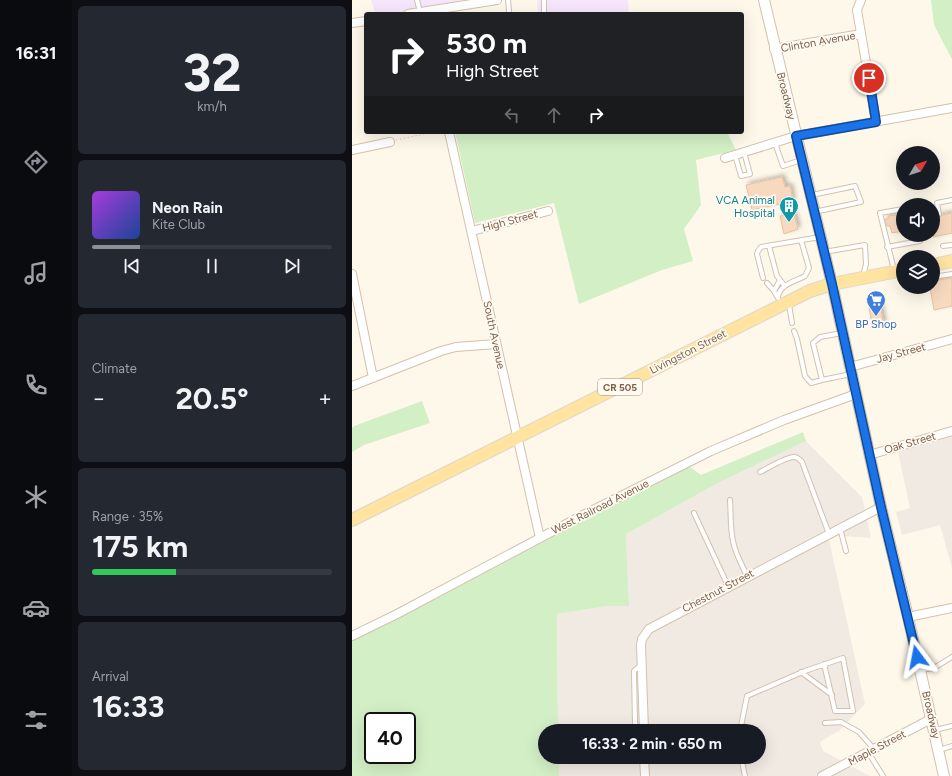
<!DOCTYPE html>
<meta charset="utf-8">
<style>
body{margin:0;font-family:Figtree,sans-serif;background:#242831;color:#f1f3f6;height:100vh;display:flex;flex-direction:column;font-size:15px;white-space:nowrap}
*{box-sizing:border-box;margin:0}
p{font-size:13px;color:#9ea1a6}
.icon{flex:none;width:22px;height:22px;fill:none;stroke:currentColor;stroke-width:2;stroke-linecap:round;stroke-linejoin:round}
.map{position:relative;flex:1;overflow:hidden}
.details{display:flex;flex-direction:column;gap:6px;padding:6px;background:#0d0f14;width:280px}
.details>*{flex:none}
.hud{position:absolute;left:12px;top:12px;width:380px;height:122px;border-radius:4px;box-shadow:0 4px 16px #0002;background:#202124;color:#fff;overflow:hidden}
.needle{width:26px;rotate:51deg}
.controls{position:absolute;left:544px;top:146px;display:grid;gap:8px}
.controls a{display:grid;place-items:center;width:44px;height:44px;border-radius:50%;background:#171b24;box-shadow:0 4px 16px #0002;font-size:20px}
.speed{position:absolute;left:12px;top:712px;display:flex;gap:8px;font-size:20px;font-weight:700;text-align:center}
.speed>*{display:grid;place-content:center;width:52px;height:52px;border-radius:50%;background:#171b24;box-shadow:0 4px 16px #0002;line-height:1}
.speed .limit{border:2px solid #111;border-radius:6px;background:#fff;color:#111}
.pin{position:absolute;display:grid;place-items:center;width:34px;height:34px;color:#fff;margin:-17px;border:2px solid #fff;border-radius:50%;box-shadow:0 1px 4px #0007}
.me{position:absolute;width:44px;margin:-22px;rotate:347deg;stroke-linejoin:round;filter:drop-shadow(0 0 3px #0008)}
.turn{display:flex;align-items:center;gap:14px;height:84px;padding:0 16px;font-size:18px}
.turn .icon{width:52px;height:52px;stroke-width:2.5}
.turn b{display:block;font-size:28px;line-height:34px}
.lanes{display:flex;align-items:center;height:38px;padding:0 16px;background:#0003;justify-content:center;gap:20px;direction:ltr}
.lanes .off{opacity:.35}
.big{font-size:30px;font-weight:700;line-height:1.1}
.details .card{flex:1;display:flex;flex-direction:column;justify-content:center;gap:6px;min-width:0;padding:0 14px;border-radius:6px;background:#242831}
.details .dial{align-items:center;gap:0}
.dial b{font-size:52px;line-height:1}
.song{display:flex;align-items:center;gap:12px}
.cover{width:48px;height:48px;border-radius:6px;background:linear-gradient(135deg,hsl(280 70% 55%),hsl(220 70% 35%))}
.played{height:4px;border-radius:2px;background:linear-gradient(90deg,#8c9099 20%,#363941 20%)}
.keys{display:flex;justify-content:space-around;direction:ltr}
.heat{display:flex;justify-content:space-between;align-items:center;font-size:22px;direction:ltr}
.charge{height:6px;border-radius:3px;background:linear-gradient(90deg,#34c759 35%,#363941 0)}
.trip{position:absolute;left:186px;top:724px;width:228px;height:40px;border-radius:20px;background:#171b24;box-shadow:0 4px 16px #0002;font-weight:700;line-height:40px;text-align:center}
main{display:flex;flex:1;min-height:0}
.tab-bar{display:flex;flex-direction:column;width:72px;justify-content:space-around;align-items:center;background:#090b0e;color:#9ea1a6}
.tab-bar .icon{width:28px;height:28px}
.tab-bar .active{color:#8c9099}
.tab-bar b{font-size:18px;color:#f1f3f6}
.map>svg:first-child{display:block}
</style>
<main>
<nav class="tab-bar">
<b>16:31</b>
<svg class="icon active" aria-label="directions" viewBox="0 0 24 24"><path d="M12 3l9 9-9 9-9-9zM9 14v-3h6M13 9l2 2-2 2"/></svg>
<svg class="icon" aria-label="music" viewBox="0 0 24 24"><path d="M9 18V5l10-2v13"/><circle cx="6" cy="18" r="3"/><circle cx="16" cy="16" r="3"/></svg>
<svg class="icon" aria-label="phone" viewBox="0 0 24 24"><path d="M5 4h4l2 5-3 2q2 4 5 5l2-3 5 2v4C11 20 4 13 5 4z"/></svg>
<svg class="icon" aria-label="climate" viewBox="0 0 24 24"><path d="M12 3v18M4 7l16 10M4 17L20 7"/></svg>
<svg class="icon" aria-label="car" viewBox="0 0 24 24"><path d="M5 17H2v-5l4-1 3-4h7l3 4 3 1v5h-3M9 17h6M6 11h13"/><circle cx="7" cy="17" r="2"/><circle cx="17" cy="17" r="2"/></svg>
<svg class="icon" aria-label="filters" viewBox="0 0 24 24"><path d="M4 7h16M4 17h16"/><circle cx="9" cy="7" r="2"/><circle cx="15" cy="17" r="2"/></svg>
</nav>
<section class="details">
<div class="card dial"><b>32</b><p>km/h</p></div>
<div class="card">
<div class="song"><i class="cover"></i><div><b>Neon Rain</b><p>Kite Club</p></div></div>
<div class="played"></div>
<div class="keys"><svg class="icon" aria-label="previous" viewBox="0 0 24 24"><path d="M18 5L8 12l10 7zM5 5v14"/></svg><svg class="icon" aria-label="pause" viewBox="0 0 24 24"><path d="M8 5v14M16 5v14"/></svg><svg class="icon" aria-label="next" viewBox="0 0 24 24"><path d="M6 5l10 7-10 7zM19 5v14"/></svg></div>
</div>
<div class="card"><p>Climate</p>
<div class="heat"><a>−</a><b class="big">20.5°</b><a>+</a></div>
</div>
<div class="card"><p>Range · 35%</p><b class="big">175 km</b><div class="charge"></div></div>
<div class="card"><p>Arrival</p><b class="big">16:33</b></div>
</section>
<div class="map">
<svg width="600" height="776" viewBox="0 0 600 776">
<defs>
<filter id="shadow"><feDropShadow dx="2.5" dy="-2.5" stdDeviation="2" flood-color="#0004"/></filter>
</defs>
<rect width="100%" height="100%" fill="#fef8ea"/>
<!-- industrial -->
<path fill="#f0eae3" d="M600 430V568L588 525 550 535 544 512 558 508 545 447Z
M454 441 510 497 519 538 476 535 513 704 488 730 468 742 471 751 518 776H207V757H407V731H206L205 614 255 606H277L274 534 364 484Z"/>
<!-- education -->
<path fill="#f5e6fc" d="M19 0H145L56 14H24Z
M185 0H276L277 14H186Z"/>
<!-- green -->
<path fill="#d3efc6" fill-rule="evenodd" d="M579 0H600V59L582 25Z
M103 132H375L384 150 344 160 349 205 332 229 341 261 310 270 227 304 202 203 123 223Z
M70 401 78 423 12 445 0 452V428L2 426Z
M451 432 454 441 364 484 274 534 277 606H255L205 614 206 731H193V757H207V776H0V636L334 464 349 475ZM21 721H55V755H21Z"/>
<!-- building -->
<path fill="#f7d9bf" stroke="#ecc19d" filter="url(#shadow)" d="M430 177 433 187 438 186 441 201 400 210 394 185Z
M600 213V233L581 237V217H588L590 215Z
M442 214 446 229 432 234 428 216Z
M551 214V231L540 233 538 226H535L533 219H536V216Z
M600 278V306L582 310 578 287H581V281Z
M528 305 532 325 521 328 517 308Z"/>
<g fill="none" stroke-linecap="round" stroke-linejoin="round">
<!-- service casing -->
<g stroke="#d3c1ad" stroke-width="6">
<path id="service" d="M65 0 68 12
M156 0 157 11 156 14
M192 0V14
M423 143 431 166 449 160
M383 155 389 176 398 174 392 152
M460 195 503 186 509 202 462 212
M587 214 585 203 600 200
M417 246 425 276 432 285
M591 246 600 245
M535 247 568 241 567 235
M472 252 513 245 514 264 511 276
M542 270 528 213 551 209
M581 277 600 274
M411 278 405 254 406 251 409 247 468 237
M415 283 422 291 426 298
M422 291 428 280
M426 297C428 284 442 282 453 276L457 268 449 240
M437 304 440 323
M442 331 445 339 453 376 459 383 470 380
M490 333 468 337 461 343 470 380 499 374
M408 472C416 468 434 457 442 457 446 457 448 460 450 462L477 534
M378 500C379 513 378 528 381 541 383 553 390 565 395 576
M342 513 376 586
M488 528 494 551
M289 665 282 671 283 723C285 728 286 730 292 730
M569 670 582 668 600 657
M449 672 480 695
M473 723 489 722 507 732 522 749
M583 730 600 726
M388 731 395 696 453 671 491 658 501 711H483L472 664
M587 750 600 746
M516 752 531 776
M389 757 393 776
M217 761 292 757"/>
</g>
<!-- minor casing -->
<g stroke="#d3c1ad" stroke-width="10">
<path id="minor" d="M509 0 505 10 524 121
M56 14 145 0
M0 23 14 21
M422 49 509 34
M97 132 188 538
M0 150 38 142
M373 158 444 136 600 108
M120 231 196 211
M0 274 21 378
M498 367 600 339
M0 386 89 351 104 347 144 344
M517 455 600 431
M556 617 600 608
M0 636 45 614 233 514 359 451 432 420 504 394
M292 731 289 645 290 639 297 629 529 507
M292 757 293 776
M470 776 579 719"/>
</g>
<!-- tertiary casing -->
<g stroke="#d3c1ad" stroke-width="12">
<path id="tertiary" d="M412 0 480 284 529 507 556 617 592 776"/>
</g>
<!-- primary casing -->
<g stroke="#ddd6d0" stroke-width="14">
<path id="primary" d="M581 265 600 261
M0 520 458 291 480 284 551 270"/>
</g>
<!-- path -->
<path stroke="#ddbda0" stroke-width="1" stroke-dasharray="1 3" stroke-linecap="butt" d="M44 140 81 132"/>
<!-- service -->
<use href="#service" stroke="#fff" stroke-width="4"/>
<!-- minor -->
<use href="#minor" stroke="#fff" stroke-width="8"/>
<!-- tertiary -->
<use href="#tertiary" stroke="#fff" stroke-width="10"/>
<!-- primary -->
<use href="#primary" stroke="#ffe3a1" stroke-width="12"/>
</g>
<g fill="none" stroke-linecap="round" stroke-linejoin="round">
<!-- route casing -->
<g stroke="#114b97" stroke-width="10">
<path id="route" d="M517 78 524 122 444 136 480 284 529 507 565 657"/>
</g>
<!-- route -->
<use href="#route" stroke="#1a73e8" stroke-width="7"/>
</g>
<!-- icons -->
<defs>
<g id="building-pin" transform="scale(1)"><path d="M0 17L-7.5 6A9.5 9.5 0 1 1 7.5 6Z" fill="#0f9aa8" stroke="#fffbf3"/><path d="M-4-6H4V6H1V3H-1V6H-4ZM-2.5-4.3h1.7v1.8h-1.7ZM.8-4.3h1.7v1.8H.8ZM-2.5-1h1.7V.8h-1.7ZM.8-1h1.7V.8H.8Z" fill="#fff"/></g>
<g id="supermarket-pin" transform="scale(1)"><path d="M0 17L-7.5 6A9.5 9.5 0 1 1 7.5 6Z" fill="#3f7fe0" stroke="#fffbf3"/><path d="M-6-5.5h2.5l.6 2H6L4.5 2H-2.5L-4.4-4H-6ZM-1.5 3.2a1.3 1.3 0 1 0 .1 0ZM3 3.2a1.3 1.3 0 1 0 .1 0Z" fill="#fff"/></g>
</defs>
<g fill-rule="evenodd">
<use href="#building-pin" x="437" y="206"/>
<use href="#supermarket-pin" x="524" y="300"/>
</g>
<g text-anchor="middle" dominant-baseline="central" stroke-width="3.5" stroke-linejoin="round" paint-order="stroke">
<!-- shield labels -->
<rect fill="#fffbf3" stroke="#a58e7c" stroke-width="1" x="246" y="379" width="44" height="16" rx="3"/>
<g font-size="10" font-weight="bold" fill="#7e6049">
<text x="268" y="387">CR 505</text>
</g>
<!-- street labels -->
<g font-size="11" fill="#7e6049" stroke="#fffbf3">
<text transform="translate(466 42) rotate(-10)">Clinton Avenue</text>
<text transform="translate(434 96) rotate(76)">Broadway</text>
<text transform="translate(158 221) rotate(-15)">High Street</text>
<text transform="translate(142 335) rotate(78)">South Avenue</text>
<text transform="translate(336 352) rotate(-27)">Livingston Street</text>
<text transform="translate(549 353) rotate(-15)">Jay Street</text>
<text transform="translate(558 443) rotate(-16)">Oak Street</text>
<text transform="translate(248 507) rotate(-27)">West Railroad Avenue</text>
<text transform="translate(366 591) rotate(-28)">Chestnut Street</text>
<text transform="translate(579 715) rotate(77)">Broadway</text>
<text transform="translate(525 748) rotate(-28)">Maple Street</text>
</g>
<!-- culture labels -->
<g font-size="11" fill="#0d838f" stroke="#fffbf3" text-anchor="end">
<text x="423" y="200">VCA Animal<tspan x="423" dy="13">Hospital</tspan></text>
</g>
<!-- shop labels -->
<g font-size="11" fill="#366cbe" stroke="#fffbf3">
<text x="524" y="324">BP Shop</text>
</g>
</g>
</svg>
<div class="controls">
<a><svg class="needle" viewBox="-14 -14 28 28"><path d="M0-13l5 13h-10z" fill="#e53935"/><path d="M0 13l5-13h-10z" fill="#9ea1a6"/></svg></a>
<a><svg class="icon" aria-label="sound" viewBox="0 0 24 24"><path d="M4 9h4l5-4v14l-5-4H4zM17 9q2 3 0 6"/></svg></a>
<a><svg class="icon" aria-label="layers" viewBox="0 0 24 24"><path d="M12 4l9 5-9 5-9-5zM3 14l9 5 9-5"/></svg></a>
</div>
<div class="speed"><div class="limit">40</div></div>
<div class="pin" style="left:517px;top:78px;background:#d93025"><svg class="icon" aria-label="arrive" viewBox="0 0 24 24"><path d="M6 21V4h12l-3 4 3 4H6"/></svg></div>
<svg class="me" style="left:565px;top:657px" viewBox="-20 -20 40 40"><path d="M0-17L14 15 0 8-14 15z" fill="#1a73e8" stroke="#fff" stroke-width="4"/></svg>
<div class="trip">16:33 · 2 min · 650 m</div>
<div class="hud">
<div class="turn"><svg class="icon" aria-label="right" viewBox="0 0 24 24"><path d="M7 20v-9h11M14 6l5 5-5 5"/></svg><div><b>530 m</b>High Street</div></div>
<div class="lanes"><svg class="icon off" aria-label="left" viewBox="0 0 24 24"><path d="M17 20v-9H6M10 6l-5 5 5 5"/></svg><svg class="icon off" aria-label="ahead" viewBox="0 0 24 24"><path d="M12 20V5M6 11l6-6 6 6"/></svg><svg class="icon" aria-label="right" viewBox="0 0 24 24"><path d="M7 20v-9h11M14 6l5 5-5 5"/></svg></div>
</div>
</div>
</main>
